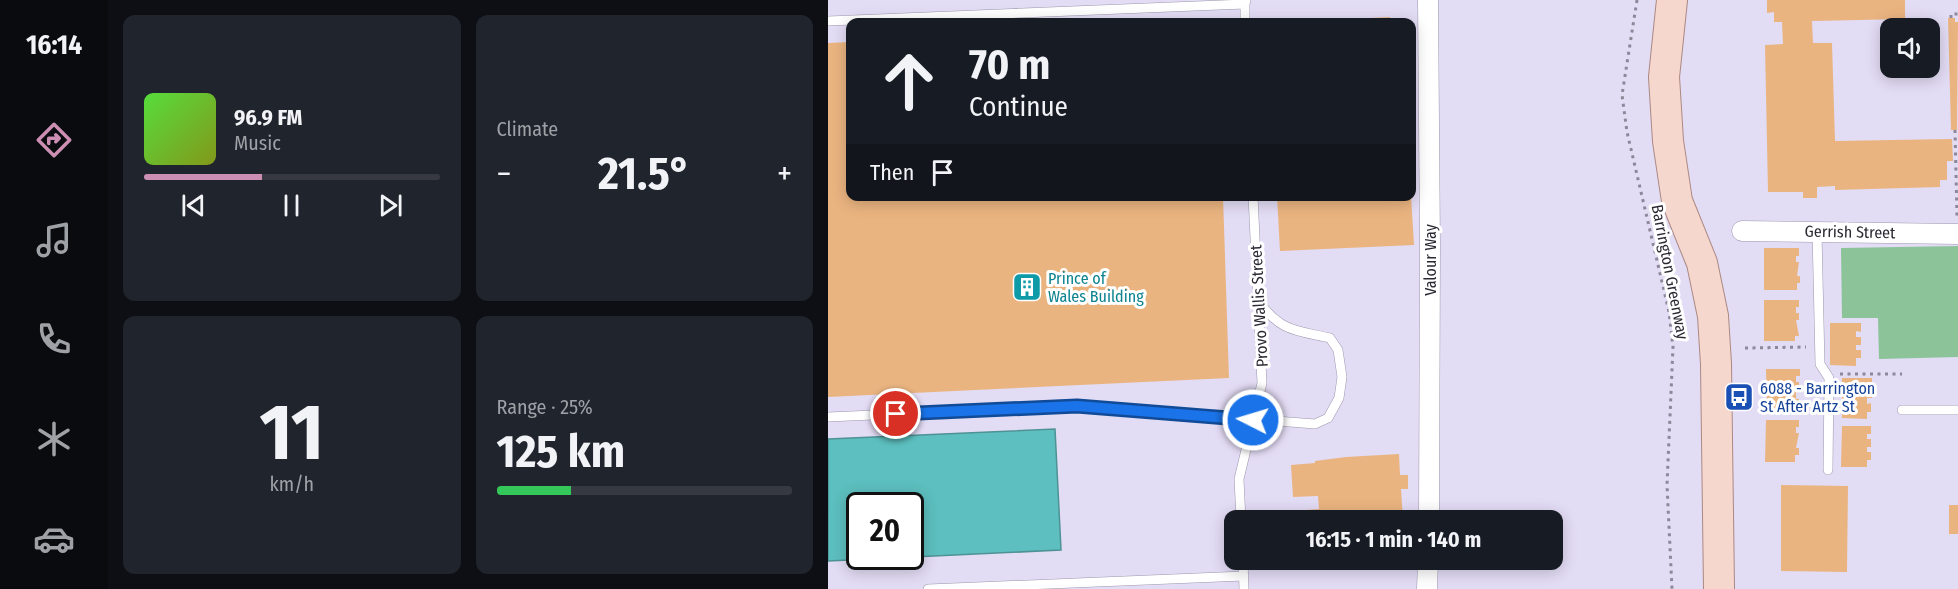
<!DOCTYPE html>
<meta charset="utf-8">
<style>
body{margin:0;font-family:"Fira Sans Condensed",sans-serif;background:#20242c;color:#f1f3f6;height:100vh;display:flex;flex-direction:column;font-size:22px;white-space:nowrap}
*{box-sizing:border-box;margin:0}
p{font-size:20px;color:#9ea1a6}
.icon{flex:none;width:33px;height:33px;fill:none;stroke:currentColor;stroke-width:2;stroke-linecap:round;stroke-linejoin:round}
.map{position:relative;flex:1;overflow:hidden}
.side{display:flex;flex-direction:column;gap:15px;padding:15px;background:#0d0f14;width:720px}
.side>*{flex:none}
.guide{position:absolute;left:18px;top:18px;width:570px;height:183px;border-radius:12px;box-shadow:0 3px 15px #0003;background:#171b24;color:#f1f3f6;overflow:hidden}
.fabs{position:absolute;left:1052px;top:18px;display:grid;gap:12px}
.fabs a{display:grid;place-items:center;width:60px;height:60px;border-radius:12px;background:#171b24;box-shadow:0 3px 15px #0003;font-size:30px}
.speed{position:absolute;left:18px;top:492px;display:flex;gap:12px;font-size:30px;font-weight:700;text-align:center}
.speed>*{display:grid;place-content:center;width:78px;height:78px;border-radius:50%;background:#171b24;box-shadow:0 3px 15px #0003;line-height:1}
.speed .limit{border:3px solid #111;border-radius:9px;background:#fff;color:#111}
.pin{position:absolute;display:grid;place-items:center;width:51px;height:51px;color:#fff;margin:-26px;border:3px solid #fff;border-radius:50%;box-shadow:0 2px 6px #0007}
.me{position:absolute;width:66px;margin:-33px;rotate:275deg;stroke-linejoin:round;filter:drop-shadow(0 0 4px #0008)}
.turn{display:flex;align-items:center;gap:21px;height:126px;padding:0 24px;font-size:27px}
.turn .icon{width:78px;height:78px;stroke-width:2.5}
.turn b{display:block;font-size:42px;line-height:51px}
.then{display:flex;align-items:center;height:57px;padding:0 24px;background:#0003;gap:12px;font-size:22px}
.big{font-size:45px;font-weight:700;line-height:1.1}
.side .widget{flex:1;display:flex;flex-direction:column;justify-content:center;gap:9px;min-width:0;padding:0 21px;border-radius:12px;background:#20242c}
.side .dial{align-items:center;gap:0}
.dial b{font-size:78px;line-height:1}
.song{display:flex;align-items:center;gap:18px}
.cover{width:72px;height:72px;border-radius:9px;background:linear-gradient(135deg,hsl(110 70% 55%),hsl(70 70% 35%))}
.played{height:6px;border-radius:3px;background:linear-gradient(90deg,#cc8eb2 40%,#363941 40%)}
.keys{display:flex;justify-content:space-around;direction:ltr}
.heat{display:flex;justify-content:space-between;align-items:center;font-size:33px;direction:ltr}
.charge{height:9px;border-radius:4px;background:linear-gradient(90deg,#34c759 25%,#363941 0)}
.side .tiles{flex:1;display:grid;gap:15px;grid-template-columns:repeat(2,1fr)}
.trip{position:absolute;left:396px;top:510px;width:339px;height:60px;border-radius:12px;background:#171b24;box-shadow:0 3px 15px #0003;font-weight:700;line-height:60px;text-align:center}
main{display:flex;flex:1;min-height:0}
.tabs{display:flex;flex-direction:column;width:108px;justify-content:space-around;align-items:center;background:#090b0e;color:#9ea1a6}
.tabs .icon{width:42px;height:42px}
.tabs .active{color:#cc8eb2}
.tabs b{font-size:27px;color:#f1f3f6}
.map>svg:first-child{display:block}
</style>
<main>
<nav class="tabs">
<b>16:14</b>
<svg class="icon active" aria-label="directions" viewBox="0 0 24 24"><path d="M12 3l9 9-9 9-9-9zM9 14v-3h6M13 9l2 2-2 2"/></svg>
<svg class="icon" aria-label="music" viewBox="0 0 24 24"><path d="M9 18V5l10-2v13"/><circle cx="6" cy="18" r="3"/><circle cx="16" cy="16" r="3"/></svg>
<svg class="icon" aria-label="phone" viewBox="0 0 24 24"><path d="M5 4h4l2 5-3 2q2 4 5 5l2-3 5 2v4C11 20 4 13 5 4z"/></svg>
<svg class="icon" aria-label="climate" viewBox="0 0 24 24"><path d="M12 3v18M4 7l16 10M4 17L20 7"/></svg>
<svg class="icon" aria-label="car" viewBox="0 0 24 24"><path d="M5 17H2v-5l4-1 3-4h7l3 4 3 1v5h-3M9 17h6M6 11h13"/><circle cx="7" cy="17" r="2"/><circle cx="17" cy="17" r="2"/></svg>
</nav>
<section class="side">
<div class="tiles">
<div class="widget">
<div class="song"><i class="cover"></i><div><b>96.9 FM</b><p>Music</p></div></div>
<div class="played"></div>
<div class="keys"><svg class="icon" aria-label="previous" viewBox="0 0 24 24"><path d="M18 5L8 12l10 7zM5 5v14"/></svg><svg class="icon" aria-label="pause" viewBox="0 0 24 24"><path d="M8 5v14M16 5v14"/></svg><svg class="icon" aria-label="next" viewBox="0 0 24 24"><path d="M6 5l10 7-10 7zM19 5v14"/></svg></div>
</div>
<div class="widget"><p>Climate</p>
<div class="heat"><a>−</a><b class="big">21.5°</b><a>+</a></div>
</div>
<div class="widget dial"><b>11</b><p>km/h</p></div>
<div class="widget"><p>Range · 25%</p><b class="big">125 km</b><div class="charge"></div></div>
</div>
</section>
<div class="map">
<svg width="1130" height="589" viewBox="0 0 1130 589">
<rect width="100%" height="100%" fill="#e3dcf5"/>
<!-- green -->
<path fill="#8cc398" d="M1130 246V357L1051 359 1050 318H1014L1013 248Z"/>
<!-- water -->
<path fill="#5dbfbf" stroke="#4e9295" stroke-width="1.5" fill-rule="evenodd" d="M227 429 233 550 0 561V439ZM32 506H82V556H32Z"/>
<!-- building -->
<path fill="#eab480" d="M939 0H1077V19L984 21 985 43H1004L1007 141 1124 139 1125 161H1119V180H1112V187L1007 190V186L989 187V198H975V192H940L937 45 955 44 954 22H946V12L939 13Z
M562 17V22H483V21Z
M1120 18H1127V22H1130L1129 130H1123Z
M22 42V196H395L401 378 0 397V43Z
M449 196H583L586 245 452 251Z
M936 248H971V256H968V262H971L969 276H972V283H969V290H936Z
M936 300H971V307H968V313H971V320H968L971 336H967V341H936Z
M1002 323H1033V332L1028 331V337H1033V345H1028V350H1033V358H1028V366L1002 365Z
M938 369H972V376H968V382H971V391H968V399H971V404H968V412L939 411Z
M1014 378H1044V385H1040V391H1043L1044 398H1039V404L1043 403V412H1039V419L1014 418Z
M938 420H971V427H968V433H971L968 448H971V455H967V462H937Z
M1014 426H1043V434H1039V439H1043V447H1039V452H1043V460H1039V467H1013Z
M571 454 572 475H580V489H573L575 520H437V513L491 509 490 496 465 497 463 465 487 463V461L518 457Z
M953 485 1020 486 1019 572 953 571Z
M1121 505H1130V534H1121Z"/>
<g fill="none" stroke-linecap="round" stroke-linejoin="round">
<!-- lane casing -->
<g stroke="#9c96ad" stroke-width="10">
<path id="lane" d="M0 21 417 4
M417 22V4L418 0
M989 232 992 364 1001 378 1000 470
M1074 410H1130
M0 417 249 406 487 424 500 418 511 398 514 377 510 350 502 338C466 330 454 332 430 301
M413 520 411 479 434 383 425 196
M415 560 416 589
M100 589 416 576"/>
</g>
<!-- street casing -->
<g stroke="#9c96ad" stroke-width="21">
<path id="street" d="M600 0 602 246 601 520
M914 231 1130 234
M599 589 600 560"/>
</g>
<!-- primary casing -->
<g stroke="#ab8982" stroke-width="32">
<path id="primary" d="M844 0 836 77 840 141 849 201 874 263 885 316 888 364 891 589"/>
</g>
<!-- path -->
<path stroke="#8c8799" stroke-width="3" stroke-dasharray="3 4.5" stroke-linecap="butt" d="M809 0 794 95 799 132 841 312 845 347 839 485 844 589
M1123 18V14H1130
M1127 130 1129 217
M917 348 978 347
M1012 374H1074"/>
<!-- lane -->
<use href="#lane" stroke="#fff" stroke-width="9"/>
<!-- street -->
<use href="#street" stroke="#fff" stroke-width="20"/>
<!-- primary -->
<use href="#primary" stroke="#f6d7ce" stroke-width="30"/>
</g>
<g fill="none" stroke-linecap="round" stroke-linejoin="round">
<!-- route casing -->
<g stroke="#114b97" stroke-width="15">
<path id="route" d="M68 414 249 406 425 420"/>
</g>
<!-- route -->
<use href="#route" stroke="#1a73e8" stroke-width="10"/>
</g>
<!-- icons -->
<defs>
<g id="building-square" transform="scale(1.5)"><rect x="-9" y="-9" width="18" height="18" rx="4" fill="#0f9aa8" stroke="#fff"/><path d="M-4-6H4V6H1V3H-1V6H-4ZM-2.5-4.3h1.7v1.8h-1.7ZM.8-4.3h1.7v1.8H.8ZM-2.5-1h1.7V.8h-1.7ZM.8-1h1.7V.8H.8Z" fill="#fff"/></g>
<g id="bus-square" transform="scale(1.5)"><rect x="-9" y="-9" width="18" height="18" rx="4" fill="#1a4fb4" stroke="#fff"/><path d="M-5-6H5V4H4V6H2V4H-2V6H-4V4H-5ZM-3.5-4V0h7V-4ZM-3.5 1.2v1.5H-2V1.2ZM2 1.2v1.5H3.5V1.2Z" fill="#fff"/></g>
</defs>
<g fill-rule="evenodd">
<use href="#building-square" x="199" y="287"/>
<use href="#bus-square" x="911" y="397"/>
</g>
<g text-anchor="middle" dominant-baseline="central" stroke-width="6" stroke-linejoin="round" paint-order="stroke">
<!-- street labels -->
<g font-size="16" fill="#2b2832" stroke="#fff">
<text transform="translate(1022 232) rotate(1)">Gerrish Street</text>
<text transform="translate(602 260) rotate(-90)">Valour Way</text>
<text transform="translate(842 272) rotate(79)">Barrington Greenway</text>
<text transform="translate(431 306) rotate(-93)">Provo Wallis Street</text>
</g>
<!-- culture labels -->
<g font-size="16" fill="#0d838f" stroke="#fff" text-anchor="start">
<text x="220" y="278">Prince of<tspan x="220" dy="18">Wales Building</tspan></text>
</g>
<!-- transit labels -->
<g font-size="16" fill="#164399" stroke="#fff" text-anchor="start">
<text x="932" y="388">6088 - Barrington<tspan x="932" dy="18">St After Artz St</tspan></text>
</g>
</g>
</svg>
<div class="fabs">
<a><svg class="icon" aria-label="sound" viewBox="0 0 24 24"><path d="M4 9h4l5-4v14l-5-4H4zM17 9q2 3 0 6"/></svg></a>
</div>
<div class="speed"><div class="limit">20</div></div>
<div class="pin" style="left:68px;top:414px;background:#d93025"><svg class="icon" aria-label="arrive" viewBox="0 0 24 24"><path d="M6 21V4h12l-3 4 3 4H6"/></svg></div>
<svg class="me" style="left:425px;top:420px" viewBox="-20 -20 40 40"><circle r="17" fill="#1a73e8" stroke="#fff" stroke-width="3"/><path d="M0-11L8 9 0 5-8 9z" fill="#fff"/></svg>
<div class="trip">16:15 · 1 min · 140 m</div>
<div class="guide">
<div class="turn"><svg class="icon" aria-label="ahead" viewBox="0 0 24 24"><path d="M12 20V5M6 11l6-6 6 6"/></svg><div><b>70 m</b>Continue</div></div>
<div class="then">Then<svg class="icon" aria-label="arrive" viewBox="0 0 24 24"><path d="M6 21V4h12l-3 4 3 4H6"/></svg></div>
</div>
</div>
</main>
